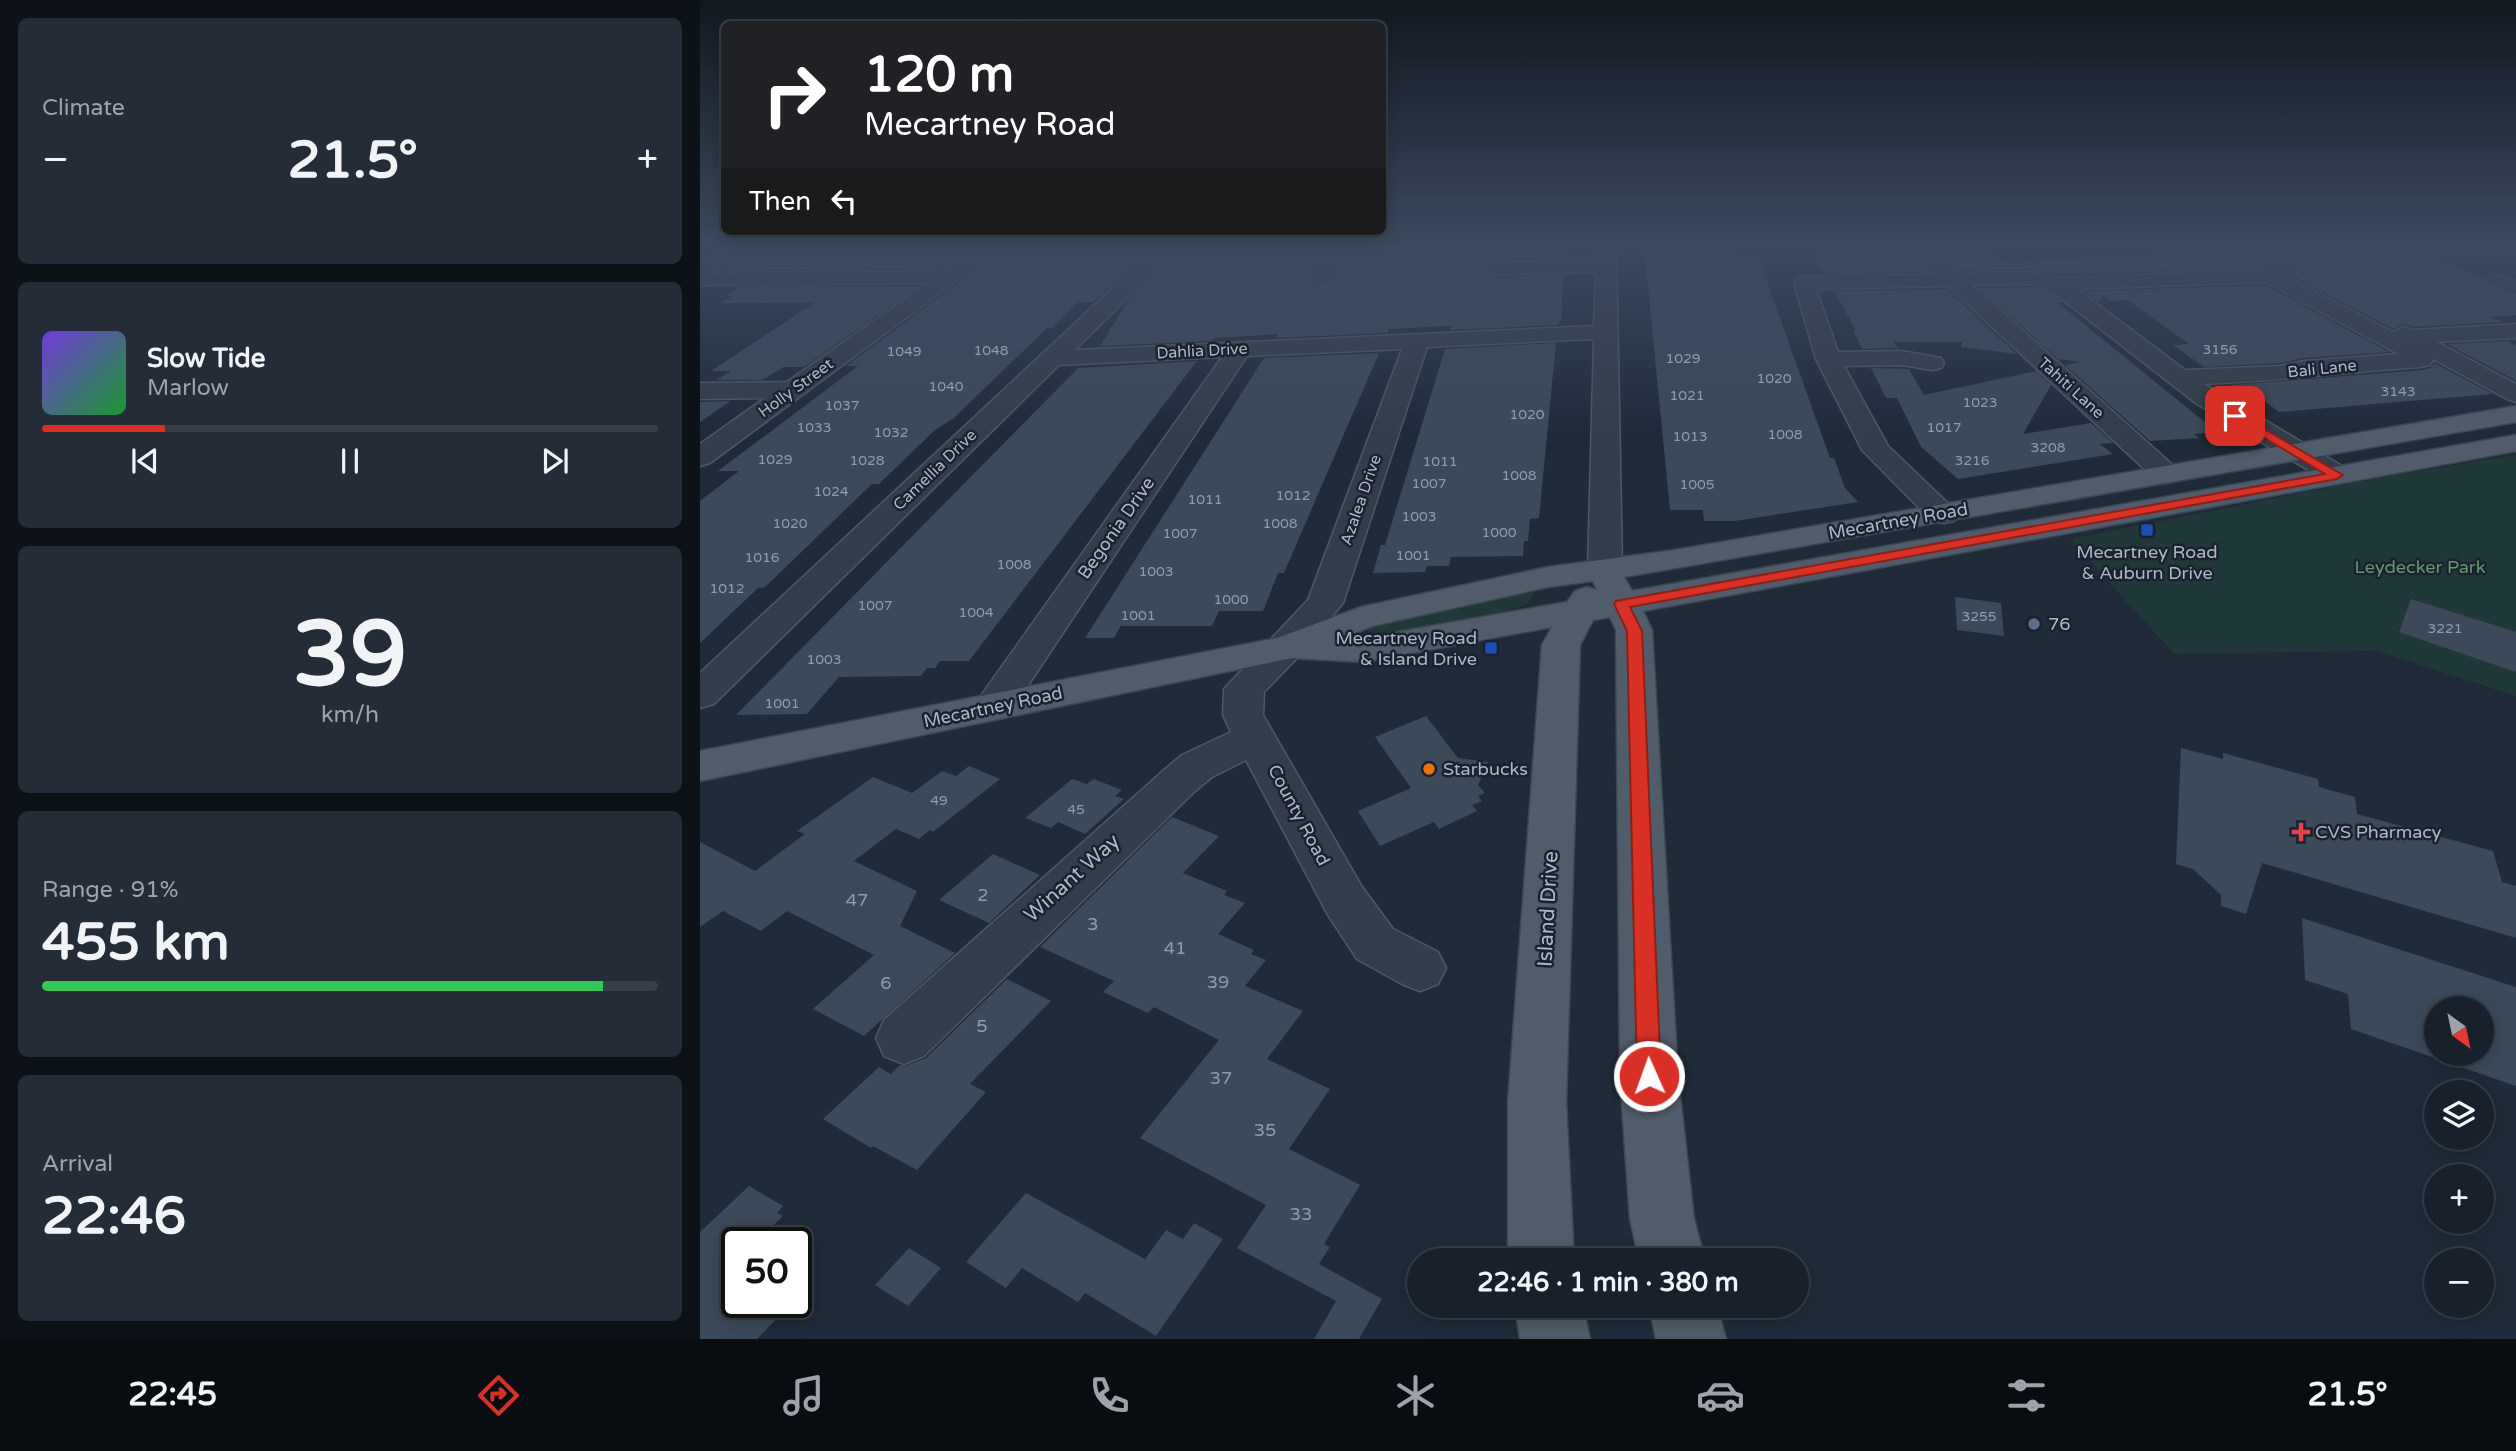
<!DOCTYPE html>
<meta charset="utf-8">
<style>
body{margin:0;font-family:"Varela Round",sans-serif;background:#242d37;color:#f1f3f6;height:100vh;display:flex;flex-direction:column;font-size:26px;white-space:nowrap}
*{box-sizing:border-box;margin:0}
p{font-size:23px;color:#9ea3a9}
.icon{flex:none;width:38px;height:38px;fill:none;stroke:currentColor;stroke-width:2;stroke-linecap:round;stroke-linejoin:round}
.map{position:relative;flex:1;overflow:hidden}
.panel{display:flex;flex-direction:column;gap:18px;padding:18px;background:#0d1218;width:700px}
.panel>*{flex:none}
.banner{position:absolute;left:21px;top:21px;width:665px;height:214px;border-radius:10px;box-shadow:0 4px 18px #0003,0 0 0 2px #363e47;background:#202124;color:#fff;overflow:hidden}
.needle{width:46px;rotate:147deg}
.fabs{position:absolute;left:1724px;top:996px;display:grid;gap:14px}
.fabs a{display:grid;place-items:center;width:70px;height:70px;border-radius:50%;background:#17202b;box-shadow:0 4px 18px #0003,0 0 0 2px #363e47;font-size:35px}
.speed{position:absolute;left:21px;top:1227px;display:flex;gap:14px;font-size:35px;font-weight:700;text-align:center}
.speed>*{display:grid;place-content:center;width:91px;height:91px;border-radius:50%;background:#17202b;box-shadow:0 4px 18px #0003,0 0 0 2px #363e47;line-height:1}
.speed .limit{border:4px solid #111;border-radius:10px;background:#fff;color:#111}
.pin{position:absolute;display:grid;place-items:center;width:60px;height:60px;color:#fff;margin:-30px;border-radius:14px;box-shadow:0 4px 10px #0006}
.me{position:absolute;width:77px;margin:-38px;rotate:358deg;stroke-linejoin:round;filter:drop-shadow(0 0 5px #0008)}
.turn{display:flex;align-items:center;gap:24px;height:147px;padding:0 28px;font-size:32px}
.turn .icon{width:91px;height:91px;stroke-width:2.5}
.turn b{display:block;font-size:49px;line-height:60px}
.then{display:flex;align-items:center;height:66px;padding:0 28px;background:#0003;gap:14px;font-size:26px}
.big{font-size:52px;font-weight:700;line-height:1.1}
.panel .tile{flex:1;display:flex;flex-direction:column;justify-content:center;gap:10px;min-width:0;padding:0 24px;border-radius:10px;background:#242d37}
.panel .dial{align-items:center;gap:0}
.dial b{font-size:91px;line-height:1}
.song{display:flex;align-items:center;gap:21px}
.cover{width:84px;height:84px;border-radius:10px;background:linear-gradient(135deg,hsl(260 70% 55%),hsl(130 70% 35%))}
.played{height:7px;border-radius:4px;background:linear-gradient(90deg,#d93025 20%,#363e47 20%)}
.keys{display:flex;justify-content:space-around;direction:ltr}
.heat{display:flex;justify-content:space-between;align-items:center;font-size:38px;direction:ltr}
.charge{height:10px;border-radius:5px;background:linear-gradient(90deg,#34c759 91%,#363e47 0)}
.trip{position:absolute;left:707px;top:1248px;width:402px;height:70px;border-radius:35px;background:#17202b;box-shadow:0 4px 18px #0003,0 0 0 2px #363e47;font-weight:700;line-height:70px;text-align:center}
.menu{display:flex;height:112px;justify-content:space-around;align-items:center;background:#090d11;color:#9ea3a9}
.menu .icon{width:49px;height:49px}
.menu .active{color:#d93025}
.menu b{font-size:32px;color:#f1f3f6}
main{display:flex;flex:1;min-height:0}
.map>svg:first-child{display:block}
</style>
<main>
<section class="panel">
<div class="tile"><p>Climate</p>
<div class="heat"><a>−</a><b class="big">21.5°</b><a>+</a></div>
</div>
<div class="tile">
<div class="song"><i class="cover"></i><div><b>Slow Tide</b><p>Marlow</p></div></div>
<div class="played"></div>
<div class="keys"><svg class="icon" aria-label="previous" viewBox="0 0 24 24"><path d="M18 5L8 12l10 7zM5 5v14"/></svg><svg class="icon" aria-label="pause" viewBox="0 0 24 24"><path d="M8 5v14M16 5v14"/></svg><svg class="icon" aria-label="next" viewBox="0 0 24 24"><path d="M6 5l10 7-10 7zM19 5v14"/></svg></div>
</div>
<div class="tile dial"><b>39</b><p>km/h</p></div>
<div class="tile"><p>Range · 91%</p><b class="big">455 km</b><div class="charge"></div></div>
<div class="tile"><p>Arrival</p><b class="big">22:46</b></div>
</section>
<div class="map">
<svg width="1816" height="1339" viewBox="0 0 1816 1339">
<rect width="100%" height="100%" fill="#1f2b39"/>
<!-- green -->
<path fill="#21383a" d="M1816 455V696L1677 651 1474 654 1370 539 1678 478Z
M835 591 827 604C803 614 683 641 663 629Z"/>
<!-- building -->
<path fill="#3b4959" fill-rule="evenodd" d="M74 245H182V256H263L245 268 25 270Z
M340 245H455L394 302H378L352 328H347L254 418 235 430 179 484H172L65 587 58 588 0 643V501L39 471H18L158 366H146L295 256 313 255 322 248Z
M483 245H629L607 279 612 287 628 285 654 245H864V258L799 259 791 261 786 268 791 275 799 277 863 275 861 320 858 325 750 330 751 326 689 329 687 333 576 338 578 334 514 338 511 341 400 346 427 302Z
M944 245H1035L1039 257 1057 254 1130 458H1134L1145 488 1158 502 1035 521H1004L1003 510H970Z
M1230 245H1282L1304 262 1474 254 1459 245H1511L1524 248 1557 268 1356 275 1329 269 1259 270Z
M1198 248H1204L1229 272 1125 274 1113 252 1188 254Z
M1731 257 1783 278 1787 286 1816 297V315L1791 317 1803 322 1713 327 1704 324 1693 329 1597 278 1599 272 1587 263Z
M1565 285 1689 352 1604 358 1580 363 1504 367 1473 345 1489 344 1428 300 1410 301 1403 296 1398 302 1385 291Z
M220 286 104 367H84L62 380H16L31 371H11L114 303H21L33 296H25L40 288 33 287Z
M1329 287 1348 291 1363 303H1358L1517 432 1494 434 1499 438 1450 441 1365 365 1381 362 1358 359 1279 288Z
M1247 289 1317 354 1261 347 1262 342H1194L1198 348 1162 349 1153 331H1156L1135 291Z
M1808 341 1816 345V381L1747 344Z
M856 343 839 518 830 519 828 541H824L823 556 751 557 749 566H727L725 572 673 573 681 545H685L745 349Z
M679 353 584 573H578L563 611H519L512 626H421L414 638H385L564 358Z
M497 361 269 661H240L235 668H227L221 676 139 677 107 714 36 715 378 368Z
M1734 363 1793 394 1579 412 1564 401 1555 402 1531 385 1721 370 1731 368Z
M1171 368 1209 369 1224 395 1336 371 1351 385 1323 434 1391 423 1413 443 1400 444 1413 454 1258 479 1221 447 1197 398H1186Z
M31 401 0 422V402Z
M1255 597 1301 603 1304 636 1257 630Z
M1711 599 1816 632V672L1699 632Z
M726 716 758 758 788 762 778 785 785 793 778 796 782 801 772 805 777 811 739 829 734 822 680 846 658 811 711 788 675 737Z
M1481 748 1523 759V753L1618 779 1619 787 1655 797 1657 814 1793 851 1802 882 1816 886V938L1562 863 1546 914 1521 906V895L1493 869 1476 864Z
M269 766 300 779 233 832 230 830 219 839 196 829 154 861 217 891 200 926 255 953 164 1036 113 1009 174 955 87 911 61 931 23 911 0 927V842L55 871 105 834 97 831 173 777 212 793 242 771 256 776Z
M372 779 387 784 394 779 422 790 415 796 424 799 385 834 358 822 351 828 325 818Z
M472 817 519 836 483 873 527 891 524 895 545 903 518 934 554 950 551 954 566 960 545 986 603 1011 567 1059 630 1089 589 1149 660 1185 624 1244 630 1247 619 1264 682 1299 659 1339H614L636 1301 537 1248 566 1205 440 1138 519 1040 454 1007 448 1013 403 992 414 981 340 947Z
M293 854 340 875 289 923 239 900Z
M1602 918 1816 987V1086L1651 1029 1648 994 1605 980ZM1736 1008H1782V1054H1736Z
M307 979 351 1001 270 1084 286 1092 217 1170 173 1146 171 1148 123 1119 179 1067 191 1074 200 1065 205 1066 226 1058Z
M49 1186 83 1206 77 1213 83 1216 56 1242H37V1302H93L57 1339H0V1232Z
M326 1193 445 1259 466 1230 483 1239 494 1223 523 1239 456 1336 385 1293 378 1302 322 1268 306 1288 266 1262Z
M209 1248 241 1268 208 1306 175 1285Z"/>
<g fill="none" stroke-linecap="round" stroke-linejoin="round">
<!-- minor casing -->
<g stroke="#4e5864" stroke-width="3">
<path id="minor" d="M36 245H61L58 249 12 273 246 271 282 245H305L10 463 0 466V444L65 398 0 399V383L87 382 228 283 0 285V263Z
M459 245H480L375 350 894 326 896 272 799 274 792 272 789 268 792 264 799 262 896 260V245H916L922 569 917 576 905 579 893 576 888 569 894 339 727 347 643 603 599 656 564 692 563 715 662 887 693 929 738 952 746 968 738 984 720 991 702 984 657 959 628 915 546 760 512 777 494 792 224 1056 204 1064 184 1056 176 1038 184 1020 464 770 482 755 531 732 523 715 524 689 608 600 702 349 547 356 307 717 293 720 279 717 273 707 522 357 359 365 14 704 0 708V673Z
M632 245H652L626 284H612L609 280Z
M1205 245H1226L1258 273 1329 272 1356 278 1566 270 1524 245H1549L1558 250 1675 245H1816V253L1809 251 1579 261 1598 274 1592 279 1693 332 1703 327 1713 330 1816 324V338L1737 342 1816 384V402L1807 399 1733 359 1730 365 1721 367C1648 372 1577 381 1504 384L1647 469 1652 475 1647 481 1637 484 1627 481 1497 404 1349 289 1329 284 1272 285 1476 468 1481 474 1476 480 1466 483 1456 480 1248 286 1116 289 1138 352 1202 351 1241 358 1244 363 1241 368 1232 370 1202 365 1144 366 1188 446 1259 514 1254 521 1243 523 1232 521 1162 450 1116 359 1094 283 1097 279 1104 277 1235 274ZM1566 282 1698 354 1604 361 1580 366 1485 370 1377 289Z
M1795 274 1816 281V295L1788 284 1785 280 1788 276Z"/>
</g>
<!-- major casing -->
<g stroke="#3d4653" stroke-width="3">
<path id="major" d="M1816 406V422L924 577 932 591 1816 435V451L943 611 952 630 978 1077 994 1219 1005 1260H939L930 1219 920 1077 916 630 910 617 893 620 880 645 866 1102 874 1260H808V1102L842 645 852 627 664 662 592 658 0 781V751L577 638 661 607 848 567 975 550ZM893 581 897 590 887 587 875 591 867 602 664 638H644L672 626 848 587Z
M815 1306H883L890 1339H820Z
M949 1306H1017L1026 1339H956Z"/>
</g>
<!-- minor -->
<use href="#minor" fill="#333d49" fill-rule="evenodd"/>
<!-- major -->
<use href="#major" fill="#515c6a" fill-rule="evenodd"/>
</g>
<!-- sky -->
<linearGradient id="sky" x2="0" y2="1"><stop stop-color="#11181f"/><stop offset="0.57" stop-color="#3c4a5f"/><stop offset="1" stop-color="#3c4a5f" stop-opacity="0"/></linearGradient>
<rect width="1816" height="432" fill="url(#sky)"/>
<!-- route -->
<path fill="#d93025" stroke="#8d1f18" stroke-width="2" d="M1535 412 1643 475 1637 479 930 607 942 631 961 1076 957 1084 949 1088 941 1084 937 1076 927 631 914 604 916 601 1625 474 1531 418V413Z"/>
<!-- markers -->
<g fill="#1a4fb4" stroke="#19222e" stroke-width="2.5">
<rect x="1440" y="523" width="14" height="14" rx="3.5"/>
<rect x="784" y="641" width="14" height="14" rx="3.5"/>
</g>
<circle fill="#5c6f8a" stroke="#19222e" stroke-width="2.5" cx="1334" cy="624" r="7"/>
<circle fill="#e8710a" stroke="#19222e" stroke-width="2.5" cx="729" cy="769" r="7"/>
<path fill="#e0444e" stroke="#19222e" stroke-width="2.5" d="M1597.5 821.5h7v7h7v7h-7v7h-7v-7h-7v-7h7z"/>
<g text-anchor="middle" dominant-baseline="central" stroke-width="5" stroke-linejoin="round" paint-order="stroke">
<!-- number labels -->
<g font-size="14" fill="#909cab">
<text x="1520" y="349">3156</text>
<text x="291" y="350">1048</text>
<text x="204" y="351">1049</text>
<text x="983" y="358">1029</text>
<text x="1074" y="378">1020</text>
<text x="246" y="386">1040</text>
<text x="1698" y="391">3143</text>
<text x="987" y="395">1021</text>
<text x="1280" y="402">1023</text>
<text x="142" y="405">1037</text>
<text x="827" y="414">1020</text>
<text x="114" y="427">1033</text>
<text x="1244" y="427">1017</text>
<text x="191" y="432">1032</text>
<text x="1085" y="434">1008</text>
<text x="990" y="436">1013</text>
<text x="1348" y="447">3208</text>
<text x="75" y="459">1029</text>
<text x="167" y="460">1028</text>
<text x="1272" y="460">3216</text>
<text x="740" y="461">1011</text>
<text x="819" y="475">1008</text>
<text x="729" y="483">1007</text>
<text x="997" y="484">1005</text>
<text x="131" y="491">1024</text>
<text x="593" y="495">1012</text>
<text x="505" y="499">1011</text>
<text x="719" y="516">1003</text>
<text x="90" y="523">1020</text>
<text x="580" y="523">1008</text>
<text x="799" y="532">1000</text>
<text x="480" y="533">1007</text>
<text x="713" y="555">1001</text>
<text x="62" y="557">1016</text>
<text x="314" y="564">1008</text>
<text x="456" y="571">1003</text>
<text x="27" y="588">1012</text>
<text x="531" y="599">1000</text>
<text x="175" y="605">1007</text>
<text x="276" y="612">1004</text>
<text x="438" y="615">1001</text>
<text x="1279" y="616">3255</text>
<text x="1745" y="628">3221</text>
<text x="124" y="659">1003</text>
<text x="82" y="703">1001</text>
<text x="239" y="800">49</text>
<text x="376" y="809">45</text>
</g>
<!-- far-street labels -->
<g font-size="16" fill="#adb8c6" stroke="#19222e">
<text transform="translate(502 351) rotate(-3)">Dahlia Drive</text>
<text transform="translate(1622 369) rotate(-6)">Bali Lane</text>
<text transform="translate(96 388) rotate(-36)">Holly Street</text>
<text transform="translate(1371 388) rotate(42)">Tahiti Lane</text>
<text transform="translate(235 470) rotate(-44)">Camellia Drive</text>
<text transform="translate(661 500) rotate(-71)">Azalea Drive</text>
</g>
<!-- street labels -->
<g font-size="18" fill="#adb8c6" stroke="#19222e">
<text transform="translate(1198 521) rotate(-10)">Mecartney Road</text>
<text transform="translate(416 528) rotate(-55)">Begonia Drive</text>
<text transform="translate(293 707) rotate(-12)">Mecartney Road</text>
<text transform="translate(599 815) rotate(62)">County Road</text>
</g>
<!-- poi labels -->
<g font-size="18" fill="#adb8c6" stroke="#19222e" text-anchor="start">
<text x="1447" y="552" text-anchor="middle">Mecartney Road<tspan x="1447" dy="21">&amp; Auburn Drive</tspan></text>
<text x="1348" y="624">76</text>
<text x="777" y="638" text-anchor="end">Mecartney Road<tspan x="777" dy="21">&amp; Island Drive</tspan></text>
<text x="743" y="769">Starbucks</text>
<text x="1615" y="832">CVS Pharmacy</text>
</g>
<!-- park labels -->
<g font-size="18" fill="#64986e" stroke="#19222e">
<text x="1720" y="567">Leydecker Park</text>
</g>
<!-- near-number labels -->
<g font-size="18" fill="#909cab">
<text x="283" y="895">2</text>
<text x="157" y="900">47</text>
<text x="393" y="924">3</text>
<text x="475" y="948">41</text>
<text x="518" y="982">39</text>
<text x="186" y="983">6</text>
<text x="282" y="1026">5</text>
<text x="521" y="1078">37</text>
<text x="565" y="1130">35</text>
<text x="601" y="1214">33</text>
</g>
<!-- near-street labels -->
<g font-size="21" fill="#adb8c6" stroke="#19222e">
<text transform="translate(372 878) rotate(-42)">Winant Way</text>
<text transform="translate(848 909) rotate(-87)">Island Drive</text>
</g>
</g>
</svg>
<div class="fabs">
<a><svg class="needle" viewBox="-14 -14 28 28"><path d="M0-13l5 13h-10z" fill="#e53935"/><path d="M0 13l5-13h-10z" fill="#9ea3a9"/></svg></a>
<a><svg class="icon" aria-label="layers" viewBox="0 0 24 24"><path d="M12 4l9 5-9 5-9-5zM3 14l9 5 9-5"/></svg></a>
<a>+</a>
<a>−</a>
</div>
<div class="speed"><div class="limit">50</div></div>
<div class="pin" style="left:1535px;top:416px;background:#d93025"><svg class="icon" aria-label="arrive" viewBox="0 0 24 24"><path d="M6 21V4h12l-3 4 3 4H6"/></svg></div>
<svg class="me" style="left:949px;top:1076px" viewBox="-20 -20 40 40"><circle r="17" fill="#d93025" stroke="#fff" stroke-width="3"/><path d="M0-11L8 9 0 5-8 9z" fill="#fff"/></svg>
<div class="trip">22:46 · 1 min · 380 m</div>
<div class="banner">
<div class="turn"><svg class="icon" aria-label="right" viewBox="0 0 24 24"><path d="M7 20v-9h11M14 6l5 5-5 5"/></svg><div><b>120 m</b>Mecartney Road</div></div>
<div class="then">Then<svg class="icon" aria-label="left" viewBox="0 0 24 24"><path d="M17 20v-9H6M10 6l-5 5 5 5"/></svg></div>
</div>
</div>
</main>
<nav class="menu">
<b>22:45</b>
<svg class="icon active" aria-label="directions" viewBox="0 0 24 24"><path d="M12 3l9 9-9 9-9-9zM9 14v-3h6M13 9l2 2-2 2"/></svg>
<svg class="icon" aria-label="music" viewBox="0 0 24 24"><path d="M9 18V5l10-2v13"/><circle cx="6" cy="18" r="3"/><circle cx="16" cy="16" r="3"/></svg>
<svg class="icon" aria-label="phone" viewBox="0 0 24 24"><path d="M5 4h4l2 5-3 2q2 4 5 5l2-3 5 2v4C11 20 4 13 5 4z"/></svg>
<svg class="icon" aria-label="climate" viewBox="0 0 24 24"><path d="M12 3v18M4 7l16 10M4 17L20 7"/></svg>
<svg class="icon" aria-label="car" viewBox="0 0 24 24"><path d="M5 17H2v-5l4-1 3-4h7l3 4 3 1v5h-3M9 17h6M6 11h13"/><circle cx="7" cy="17" r="2"/><circle cx="17" cy="17" r="2"/></svg>
<svg class="icon" aria-label="filters" viewBox="0 0 24 24"><path d="M4 7h16M4 17h16"/><circle cx="9" cy="7" r="2"/><circle cx="15" cy="17" r="2"/></svg>
<b>21.5°</b>
</nav>
